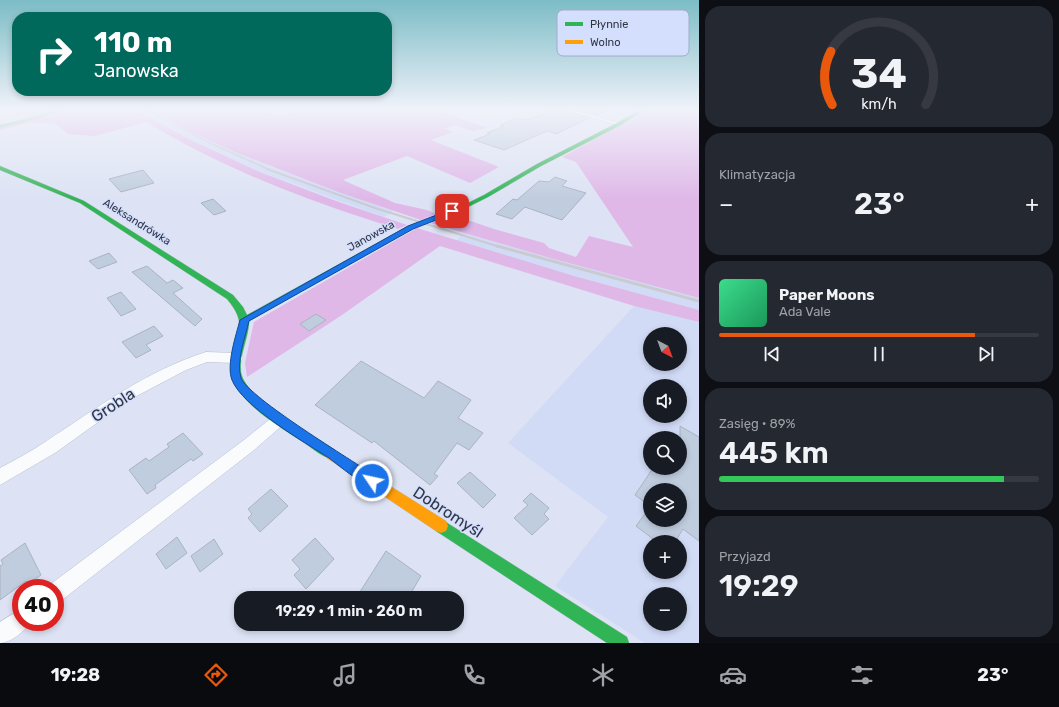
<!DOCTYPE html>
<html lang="pl">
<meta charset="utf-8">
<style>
body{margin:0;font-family:Rubik,sans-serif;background:#242831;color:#f1f3f6;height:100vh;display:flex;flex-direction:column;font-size:15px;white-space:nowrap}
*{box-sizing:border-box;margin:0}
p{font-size:13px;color:#9ea1a6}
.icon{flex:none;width:22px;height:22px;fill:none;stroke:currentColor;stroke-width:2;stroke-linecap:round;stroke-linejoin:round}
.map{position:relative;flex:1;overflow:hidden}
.sheet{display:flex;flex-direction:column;gap:6px;padding:6px;background:#0d0f14;width:360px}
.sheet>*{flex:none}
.hud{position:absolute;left:12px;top:12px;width:380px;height:84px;border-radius:16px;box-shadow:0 2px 6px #0003;background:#00695c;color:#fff;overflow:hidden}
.needle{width:26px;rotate:139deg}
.tools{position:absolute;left:643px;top:327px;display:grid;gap:8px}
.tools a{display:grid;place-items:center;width:44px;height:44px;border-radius:50%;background:#171b24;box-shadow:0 2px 6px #0003;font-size:20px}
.speed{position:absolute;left:12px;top:579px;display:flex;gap:8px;font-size:20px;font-weight:700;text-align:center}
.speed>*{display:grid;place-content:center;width:52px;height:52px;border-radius:50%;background:#171b24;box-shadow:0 2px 6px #0003;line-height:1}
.speed .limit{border:6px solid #d22;background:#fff;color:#111}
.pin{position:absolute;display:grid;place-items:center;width:34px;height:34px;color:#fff;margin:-17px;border-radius:8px;box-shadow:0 2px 6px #0006}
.me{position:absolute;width:44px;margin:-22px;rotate:304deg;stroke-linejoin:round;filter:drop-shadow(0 0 3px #0008)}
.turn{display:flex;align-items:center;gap:14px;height:84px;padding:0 16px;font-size:18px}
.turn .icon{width:52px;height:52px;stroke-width:2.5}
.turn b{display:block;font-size:28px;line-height:34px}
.big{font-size:30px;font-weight:600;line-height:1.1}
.sheet .widget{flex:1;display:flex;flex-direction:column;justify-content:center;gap:6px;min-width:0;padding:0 14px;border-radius:16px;background:#242831}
.sheet .dial{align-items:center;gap:0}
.dial svg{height:104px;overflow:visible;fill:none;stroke:#363941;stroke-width:7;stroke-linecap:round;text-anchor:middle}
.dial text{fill:#f1f3f6;stroke:none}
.song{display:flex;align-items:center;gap:12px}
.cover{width:48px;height:48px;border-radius:6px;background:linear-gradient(135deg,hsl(150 70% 55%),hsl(150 70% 35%))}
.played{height:4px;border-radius:2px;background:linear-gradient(90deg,#ea580c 80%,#363941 80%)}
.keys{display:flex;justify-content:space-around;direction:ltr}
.heat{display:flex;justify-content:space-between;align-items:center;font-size:22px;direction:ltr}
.charge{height:6px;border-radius:3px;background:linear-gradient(90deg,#34c759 89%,#363941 0)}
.trip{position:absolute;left:234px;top:591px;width:230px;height:40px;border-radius:16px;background:#171b24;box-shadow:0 2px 6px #0003;font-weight:600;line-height:40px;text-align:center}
.tab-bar{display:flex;height:64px;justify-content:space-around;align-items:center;background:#090b0e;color:#9ea1a6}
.tab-bar .icon{width:28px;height:28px}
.tab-bar .selected{color:#ea580c}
.tab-bar b{font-size:18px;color:#f1f3f6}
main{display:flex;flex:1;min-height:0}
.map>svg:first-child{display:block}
</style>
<main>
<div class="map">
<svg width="699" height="643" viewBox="0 0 699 643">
<rect width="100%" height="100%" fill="#dde3f4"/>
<!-- built -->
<path fill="#d1dbf6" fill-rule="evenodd" d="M134 109H149L189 131 271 167 393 211 384 217 261 172 189 139Z
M463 233 550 258 699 298V310L574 276 456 241Z
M634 306 699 322V643H645L555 586 608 517 508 443ZM650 334H680V364H650ZM650 386H680V416H650ZM650 438H680V468H650ZM650 490H680V520H650ZM650 542H680V572H650ZM650 594H680V624H650Z"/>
<!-- green -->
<path fill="#dfb8e8" d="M62 109H134L189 139 260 172 336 201 407 225 398 229C308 201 228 171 146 122L95 136 68 134 56 124 43 123H28L0 130V125Z
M149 109H256L277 116 311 109H433L488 128 472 131 456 125 445 128 453 132 431 140 499 167 470 183 407 156 343 180 395 203 427 210 436 214 421 220 341 193 237 153 189 131Z
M649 109H699V298L550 258 430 223 453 215 494 229 544 243 549 248 576 257 589 236 633 247 576 162 562 157 633 119Z
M417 228 574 276 699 310V322L634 306 440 246 342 315 247 377 245 363 254 322Z"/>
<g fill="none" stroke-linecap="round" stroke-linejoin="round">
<!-- stream -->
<path stroke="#7bc993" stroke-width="2.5" d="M0 126C23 122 43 115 66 109"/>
</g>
<!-- building -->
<path fill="#c0cddf" stroke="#aab3c0" d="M558 109 589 118 556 134 547 131 504 150 474 140 490 134 487 133 504 126 500 125 516 118 527 120Z
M575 109H610L597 115Z
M143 170 154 183 121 192 109 179Z
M555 177 567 181 562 186 586 193 562 220 525 207 512 219 496 214 513 199 517 200 539 181 549 182Z
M213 199 226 211 214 215 201 203Z
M109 253 117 262 98 269 89 261Z
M147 266 167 283 173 280 183 288 173 293 202 319 195 326 132 272Z
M121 292 136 309 121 316 107 298Z
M316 314 326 320 309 331 300 324Z
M154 326 163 336 146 345 151 350 136 358 122 342Z
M361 361 424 398 438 381 471 400 458 418 483 433 469 450 457 443 434 474 438 476 430 485 374 441 372 443 315 405Z
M680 426 699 437V541L683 529 675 542H657L636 526 650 507V520H680V490H650V506L635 495 653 468H680Z
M183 433 203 454 193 461 191 459 155 485 156 488 147 494 129 470 146 458 149 461 169 447 167 444Z
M470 472 496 495 483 508 457 483Z
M271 489 288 506 260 532 248 518 252 514 248 509Z
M531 493 549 508 544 514 549 519 532 535 514 518 528 505 523 501Z
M177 537 187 553 166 569 156 554Z
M315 538 334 559 306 589 294 575 300 569 292 560Z
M214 539 223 554 200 572 191 556Z
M25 543 41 575 28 584 26 581 0 600V566L3 564 1 560Z
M386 551 421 576 408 598H356Z"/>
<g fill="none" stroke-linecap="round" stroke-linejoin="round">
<!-- street casing -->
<g stroke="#babfce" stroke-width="1">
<path id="street" d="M563 109H571L622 124 617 125Z
M206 352 236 353 241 355 243 358 241 361 236 363 207 362 186 370 129 400 55 453 0 485V468C15 460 30 452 45 442 97 408 146 371 206 352Z
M280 413 285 415 287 419 285 423 254 450 62 600 55 603V588H47L48 586 244 440 275 415Z
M21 609V622H30C26 631 10 643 0 643V622Z"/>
</g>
<!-- fast casing -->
<g stroke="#babfce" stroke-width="1">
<path id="fast" d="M641 109H646L621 125 541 166 488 197 466 208 412 228 249 321C249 338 238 357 241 373 246 399 313 435 335 450L337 454 335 458 331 459C321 456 312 448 303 442 280 427 236 402 231 373 230 367 231 361 233 355 239 329 246 322 227 299L80 203 0 170V166L84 201 233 295 243 307 247 315 408 226 462 206 484 195 537 164 617 123Z
M441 519 627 637 629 643H607L436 531 434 526 436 521Z"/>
</g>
<!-- slow casing -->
<g stroke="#babfce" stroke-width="1">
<path id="slow" d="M331 449 446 521 448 526 446 531 441 533 436 531 327 458 325 454 327 450Z"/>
</g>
<!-- street -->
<use href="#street" fill="#fafbfd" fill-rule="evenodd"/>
<!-- fast -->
<use href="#fast" fill="#30b455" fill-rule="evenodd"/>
<!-- slow -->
<use href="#slow" fill="#ff9f0a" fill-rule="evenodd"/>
<!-- rail-far2 -->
<path stroke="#c9cbcf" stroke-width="1.5" d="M145 109 208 142 270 170"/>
<!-- rail-far1 -->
<path stroke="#c9cbcf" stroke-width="2" d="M267 169 375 208 500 247"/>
<!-- rail -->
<path stroke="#c9cbcf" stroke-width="3" d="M497 246 699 301"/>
</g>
<!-- sky -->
<linearGradient id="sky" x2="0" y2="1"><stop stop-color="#7cbcc6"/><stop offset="0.55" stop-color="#f0f2fa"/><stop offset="1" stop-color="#f0f2fa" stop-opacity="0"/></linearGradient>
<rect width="699" height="199" fill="url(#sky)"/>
<!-- route -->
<path fill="#1a73e8" stroke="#114b97" d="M452 209 454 210V213L413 229 249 321C245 338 236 362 241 378 249 398 353 461 377 477L378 481 377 485 372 487C357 481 342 468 329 458 304 442 242 406 232 380 226 365 236 335 240 320L408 226Z"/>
<g text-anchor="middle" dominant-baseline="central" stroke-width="3" stroke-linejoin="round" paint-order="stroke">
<!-- far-street labels -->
<g font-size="11" fill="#303644" stroke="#d4dffd">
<text transform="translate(137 222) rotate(32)">Aleksandrówka</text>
<text transform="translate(371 236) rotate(-29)">Janowska</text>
</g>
<!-- near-street labels -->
<g font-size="16" fill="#303644" stroke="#d4dffd">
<text transform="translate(113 405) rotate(-33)">Grobla</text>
<text transform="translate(448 512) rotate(33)">Dobromyśl</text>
</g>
</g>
<!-- legend -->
<rect x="557" y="10" width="132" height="46" rx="6" fill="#d4dffd" stroke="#a3acc6" stroke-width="1"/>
<rect x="565" y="22" width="18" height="4" fill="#30b455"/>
<rect x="565" y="40" width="18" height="4" fill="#ff9f0a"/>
<g font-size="11" fill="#303644">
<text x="590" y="28">Płynnie</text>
<text x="590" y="46">Wolno</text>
</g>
</svg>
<div class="tools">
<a><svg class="needle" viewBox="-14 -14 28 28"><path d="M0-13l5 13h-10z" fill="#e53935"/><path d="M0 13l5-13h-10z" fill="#9ea1a6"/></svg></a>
<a><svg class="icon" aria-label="sound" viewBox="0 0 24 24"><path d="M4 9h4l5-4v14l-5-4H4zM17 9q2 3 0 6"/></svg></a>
<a><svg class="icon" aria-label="search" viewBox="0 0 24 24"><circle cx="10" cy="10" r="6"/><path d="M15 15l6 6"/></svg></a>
<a><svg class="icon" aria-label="layers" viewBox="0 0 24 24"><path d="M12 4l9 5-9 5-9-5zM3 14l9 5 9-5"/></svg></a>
<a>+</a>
<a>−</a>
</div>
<div class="speed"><div class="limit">40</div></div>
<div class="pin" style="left:452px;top:211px;background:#d93025"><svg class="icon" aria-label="arrive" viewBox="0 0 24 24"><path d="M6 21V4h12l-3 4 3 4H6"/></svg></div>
<svg class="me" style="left:372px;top:481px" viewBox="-20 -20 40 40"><circle r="17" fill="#1a73e8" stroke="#fff" stroke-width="3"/><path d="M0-11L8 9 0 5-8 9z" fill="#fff"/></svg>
<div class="trip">19:29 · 1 min · 260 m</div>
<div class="hud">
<div class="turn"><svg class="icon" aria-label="right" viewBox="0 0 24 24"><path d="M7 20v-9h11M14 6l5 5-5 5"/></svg><div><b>110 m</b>Janowska</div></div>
</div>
</div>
<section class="sheet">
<div class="widget dial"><svg viewBox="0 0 100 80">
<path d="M14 69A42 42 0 1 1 86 69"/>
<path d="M14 69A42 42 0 0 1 13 28" stroke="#ea580c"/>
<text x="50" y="56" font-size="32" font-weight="700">34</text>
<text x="50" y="72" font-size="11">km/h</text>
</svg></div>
<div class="widget"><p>Klimatyzacja</p>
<div class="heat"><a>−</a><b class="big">23°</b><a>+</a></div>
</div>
<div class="widget">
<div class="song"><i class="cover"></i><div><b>Paper Moons</b><p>Ada Vale</p></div></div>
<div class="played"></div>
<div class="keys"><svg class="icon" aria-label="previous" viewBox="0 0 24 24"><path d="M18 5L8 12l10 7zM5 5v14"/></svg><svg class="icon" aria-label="pause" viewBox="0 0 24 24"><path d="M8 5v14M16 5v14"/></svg><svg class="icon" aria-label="next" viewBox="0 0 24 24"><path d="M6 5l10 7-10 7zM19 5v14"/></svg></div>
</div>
<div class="widget"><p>Zasięg · 89%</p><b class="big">445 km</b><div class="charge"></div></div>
<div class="widget"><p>Przyjazd</p><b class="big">19:29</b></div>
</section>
</main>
<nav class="tab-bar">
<b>19:28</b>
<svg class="icon selected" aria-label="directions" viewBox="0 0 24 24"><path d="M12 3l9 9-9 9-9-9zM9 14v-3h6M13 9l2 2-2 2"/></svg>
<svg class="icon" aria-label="music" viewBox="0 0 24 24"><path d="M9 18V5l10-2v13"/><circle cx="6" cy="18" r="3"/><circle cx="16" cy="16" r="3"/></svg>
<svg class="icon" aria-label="phone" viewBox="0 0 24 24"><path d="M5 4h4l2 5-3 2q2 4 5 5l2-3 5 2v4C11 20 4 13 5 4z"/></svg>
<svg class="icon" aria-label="climate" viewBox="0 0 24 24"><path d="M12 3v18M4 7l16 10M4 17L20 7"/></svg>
<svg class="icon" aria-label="car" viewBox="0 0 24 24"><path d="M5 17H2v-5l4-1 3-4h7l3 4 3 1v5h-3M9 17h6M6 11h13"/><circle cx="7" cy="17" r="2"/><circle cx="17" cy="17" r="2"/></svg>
<svg class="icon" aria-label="filters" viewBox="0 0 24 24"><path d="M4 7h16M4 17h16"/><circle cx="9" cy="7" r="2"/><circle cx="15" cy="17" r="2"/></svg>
<b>23°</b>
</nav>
